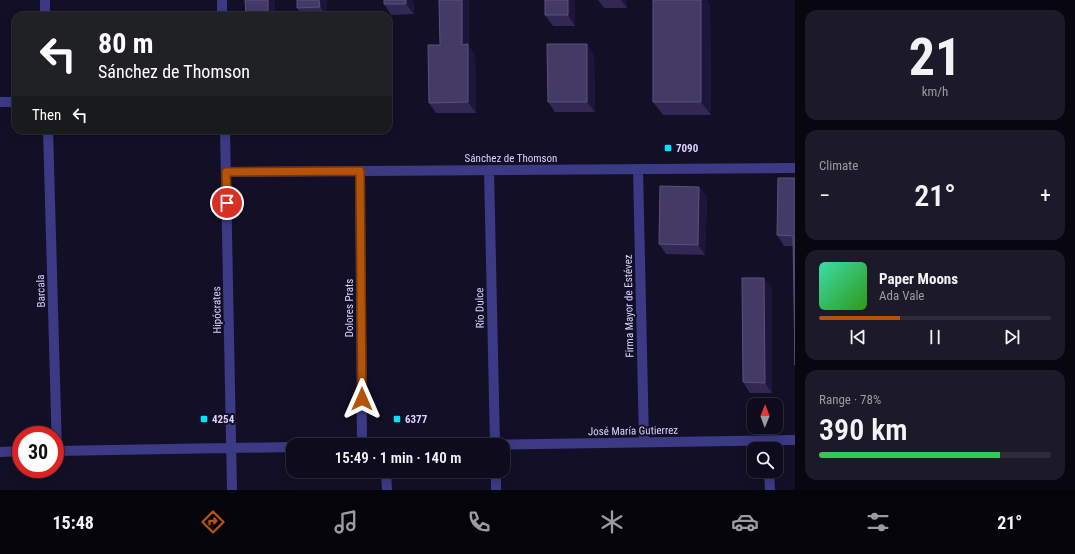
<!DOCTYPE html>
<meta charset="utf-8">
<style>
body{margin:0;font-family:"Roboto Condensed",sans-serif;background:#1c1929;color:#f1f3f6;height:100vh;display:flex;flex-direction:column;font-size:15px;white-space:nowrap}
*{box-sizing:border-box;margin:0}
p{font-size:13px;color:#9b9ba3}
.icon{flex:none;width:22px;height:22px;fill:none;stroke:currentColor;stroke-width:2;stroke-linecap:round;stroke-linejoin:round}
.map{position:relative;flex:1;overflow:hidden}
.drawer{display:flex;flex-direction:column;gap:10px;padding:10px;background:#08060f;width:280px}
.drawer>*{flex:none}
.banner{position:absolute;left:12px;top:12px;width:380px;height:122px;border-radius:12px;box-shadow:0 2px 10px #0003,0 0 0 1px #2e2b3b;background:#202124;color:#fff;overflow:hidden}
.needle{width:26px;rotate:1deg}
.buttons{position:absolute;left:747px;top:398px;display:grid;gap:8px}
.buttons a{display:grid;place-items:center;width:36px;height:36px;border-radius:8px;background:#0e0b1c;box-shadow:0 2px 10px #0003,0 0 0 1px #2e2b3b;font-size:20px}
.speed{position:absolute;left:12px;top:426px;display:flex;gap:8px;font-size:20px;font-weight:700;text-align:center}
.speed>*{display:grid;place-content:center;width:52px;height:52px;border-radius:50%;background:#0e0b1c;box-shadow:0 2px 10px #0003,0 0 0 1px #2e2b3b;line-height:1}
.speed .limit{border:6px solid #d22;background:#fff;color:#111}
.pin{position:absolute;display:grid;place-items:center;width:34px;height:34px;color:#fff;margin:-17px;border:2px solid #fff;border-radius:50%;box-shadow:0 1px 4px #0007}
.me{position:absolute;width:44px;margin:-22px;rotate:0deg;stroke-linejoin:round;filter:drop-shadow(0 0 3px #0008)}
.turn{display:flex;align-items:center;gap:14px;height:84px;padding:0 20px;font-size:18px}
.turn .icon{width:52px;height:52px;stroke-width:2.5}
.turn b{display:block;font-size:28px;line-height:34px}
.then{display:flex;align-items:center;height:38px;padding:0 20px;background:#0003;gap:8px;font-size:15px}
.big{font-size:30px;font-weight:600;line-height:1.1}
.drawer .card{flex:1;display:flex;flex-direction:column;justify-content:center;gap:6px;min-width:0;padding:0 14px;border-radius:12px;background:#1c1929}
.drawer .dial{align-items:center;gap:0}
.dial b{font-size:52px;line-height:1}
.song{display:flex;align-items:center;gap:12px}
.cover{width:48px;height:48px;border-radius:6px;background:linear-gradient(135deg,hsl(160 70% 55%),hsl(110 70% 35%))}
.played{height:4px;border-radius:2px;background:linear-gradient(90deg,#b45309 35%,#2e2b3b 35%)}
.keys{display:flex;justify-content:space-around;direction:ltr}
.heat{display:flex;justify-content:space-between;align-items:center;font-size:22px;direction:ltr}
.charge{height:6px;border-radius:3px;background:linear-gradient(90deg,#34c759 78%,#2e2b3b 0)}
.trip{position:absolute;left:286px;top:438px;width:224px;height:40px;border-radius:12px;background:#0e0b1c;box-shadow:0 2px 10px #0003,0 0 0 1px #2e2b3b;font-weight:600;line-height:40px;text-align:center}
.dock{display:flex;height:64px;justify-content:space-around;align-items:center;background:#06040b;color:#9b9ba3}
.dock .icon{width:28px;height:28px}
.dock .on{color:#b45309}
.dock b{font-size:18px;color:#f1f3f6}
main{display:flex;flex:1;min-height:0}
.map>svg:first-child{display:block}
</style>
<main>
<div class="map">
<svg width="795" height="490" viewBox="0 0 795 490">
<rect width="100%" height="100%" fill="#130f26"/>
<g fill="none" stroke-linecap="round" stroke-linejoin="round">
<!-- minor -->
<path stroke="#3d3a85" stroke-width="10" d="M45 0V16
M222 0V16
M0 102H16
M48 130 57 451
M225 130 232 490
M638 169 644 442
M489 170 495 445
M360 171 362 445
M226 172 795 168
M470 445 795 440
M55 451 293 447
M0 452 21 451
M386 471 387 490
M496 471V490
M769 471 770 490"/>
</g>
<!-- wall -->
<path fill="#312854" d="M327 0V16H303L297 8Z
M413 0 414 14 391 15 384 4Z
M439 0H469V47L475 55 476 113H436L429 103 440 45Z
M575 0V26H553L545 15Z
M598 0H626L627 8H604Z
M710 4 711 115H663L653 102Z
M594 54 595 112H555L548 102Z
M795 178V366L794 246H784L777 235Z
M699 187 707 197 705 255 666 254 659 244Z
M772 288V393H750L743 382Z"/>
<!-- shaded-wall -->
<path fill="#1d163a" d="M268 0H275V16H268Z
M319 0H327V16H326L320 7Z
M406 0H413L414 14 406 4Z
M462 0H469V47L475 55 476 113 468 102 462 45Z
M568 0H575V26L568 15Z
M621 0H626L627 8Z
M701 0H707L710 4 711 115 701 102Z
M587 44 594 54 595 112 587 102Z
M699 187 707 197 705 255 698 245Z
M764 278 772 288V393L765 383Z"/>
<!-- building -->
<path fill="#433a66" stroke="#5a527e" d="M245 0H268V16H246Z
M297 0H319L320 7 297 8Z
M384 0H406V4H384Z
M439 0H462V45L468 44V102L429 103 428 45H440Z
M545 0H568V15H545Z
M653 0H701V102H653Z
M547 44H587V102H548Z
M778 178H795V365L793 236 777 235Z
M660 186 699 187 698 245 659 244Z
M742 278H764L765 383 743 382Z"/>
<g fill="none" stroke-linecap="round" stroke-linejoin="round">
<!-- route casing -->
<g stroke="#753606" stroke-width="10">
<path id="route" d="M227 203 226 172 360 171 362 399"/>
</g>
<!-- route -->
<use href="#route" stroke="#b45309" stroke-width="7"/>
</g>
<!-- markers -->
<g fill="#00e5ff" stroke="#130f26" stroke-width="1.5">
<rect x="664" y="144" width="8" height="8" rx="2"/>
<rect x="200" y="415" width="8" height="8" rx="2"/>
<rect x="393" y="415" width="8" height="8" rx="2"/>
</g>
<g text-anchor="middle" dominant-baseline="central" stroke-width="4" stroke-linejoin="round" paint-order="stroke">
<!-- poi labels -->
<g font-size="11" font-weight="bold" fill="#d9d4ff" stroke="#130f26" text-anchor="start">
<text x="676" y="148">7090</text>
<text x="212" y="419">4254</text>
<text x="405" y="419">6377</text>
</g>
<!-- street labels -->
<g font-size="11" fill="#d9d4ff" stroke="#130f26">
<text x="511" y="158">Sánchez de Thomson</text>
<text transform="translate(41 291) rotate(-92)">Barcala</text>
<text transform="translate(629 306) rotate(-91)">Firma Mayor de Estévez</text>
<text transform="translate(349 308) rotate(-90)">Dolores Prats</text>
<text transform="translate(480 308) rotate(-91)">Río Dulce</text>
<text transform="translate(217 310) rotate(-91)">Hipócrates</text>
<text transform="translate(633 431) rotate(-1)">José María Gutierrez</text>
</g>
</g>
</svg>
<div class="buttons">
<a><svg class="needle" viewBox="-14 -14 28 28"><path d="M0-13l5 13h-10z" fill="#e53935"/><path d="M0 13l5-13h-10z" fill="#9b9ba3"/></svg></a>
<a><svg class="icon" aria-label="search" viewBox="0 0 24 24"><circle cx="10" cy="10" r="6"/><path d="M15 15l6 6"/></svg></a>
</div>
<div class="speed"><div class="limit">30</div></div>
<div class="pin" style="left:227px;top:203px;background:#d93025"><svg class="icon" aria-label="arrive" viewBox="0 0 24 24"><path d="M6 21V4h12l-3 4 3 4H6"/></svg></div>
<svg class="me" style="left:362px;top:399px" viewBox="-20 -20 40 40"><path d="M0-17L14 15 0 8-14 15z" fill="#b45309" stroke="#fff" stroke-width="4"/></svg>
<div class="trip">15:49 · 1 min · 140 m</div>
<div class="banner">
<div class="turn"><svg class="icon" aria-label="left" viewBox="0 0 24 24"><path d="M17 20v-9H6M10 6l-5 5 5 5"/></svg><div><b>80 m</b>Sánchez de Thomson</div></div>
<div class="then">Then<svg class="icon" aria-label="left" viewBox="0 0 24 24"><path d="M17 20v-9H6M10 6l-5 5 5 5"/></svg></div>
</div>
</div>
<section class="drawer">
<div class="card dial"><b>21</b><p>km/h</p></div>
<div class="card"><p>Climate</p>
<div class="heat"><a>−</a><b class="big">21°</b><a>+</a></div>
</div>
<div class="card">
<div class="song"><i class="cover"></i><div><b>Paper Moons</b><p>Ada Vale</p></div></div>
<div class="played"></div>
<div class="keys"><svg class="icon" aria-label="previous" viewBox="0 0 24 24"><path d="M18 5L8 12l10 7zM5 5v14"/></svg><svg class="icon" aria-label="pause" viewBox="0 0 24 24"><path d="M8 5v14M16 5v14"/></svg><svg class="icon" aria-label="next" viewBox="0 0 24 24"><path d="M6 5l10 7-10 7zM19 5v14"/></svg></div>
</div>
<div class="card"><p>Range · 78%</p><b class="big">390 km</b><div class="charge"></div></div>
</section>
</main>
<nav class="dock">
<b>15:48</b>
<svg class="icon on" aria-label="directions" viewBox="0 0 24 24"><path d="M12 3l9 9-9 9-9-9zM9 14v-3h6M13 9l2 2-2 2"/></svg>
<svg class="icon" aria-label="music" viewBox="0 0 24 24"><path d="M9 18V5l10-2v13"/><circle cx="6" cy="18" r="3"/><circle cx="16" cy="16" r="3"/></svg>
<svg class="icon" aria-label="phone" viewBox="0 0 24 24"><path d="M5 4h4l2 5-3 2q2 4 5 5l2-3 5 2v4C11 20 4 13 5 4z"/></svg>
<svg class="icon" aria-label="climate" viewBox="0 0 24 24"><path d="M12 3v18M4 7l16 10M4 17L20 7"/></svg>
<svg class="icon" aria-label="car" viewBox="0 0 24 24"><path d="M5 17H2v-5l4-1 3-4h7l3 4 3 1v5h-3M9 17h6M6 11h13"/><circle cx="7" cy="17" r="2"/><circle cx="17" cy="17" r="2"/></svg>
<svg class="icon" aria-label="filters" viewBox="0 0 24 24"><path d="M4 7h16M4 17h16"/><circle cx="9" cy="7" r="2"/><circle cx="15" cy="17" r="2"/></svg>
<b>21°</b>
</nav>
